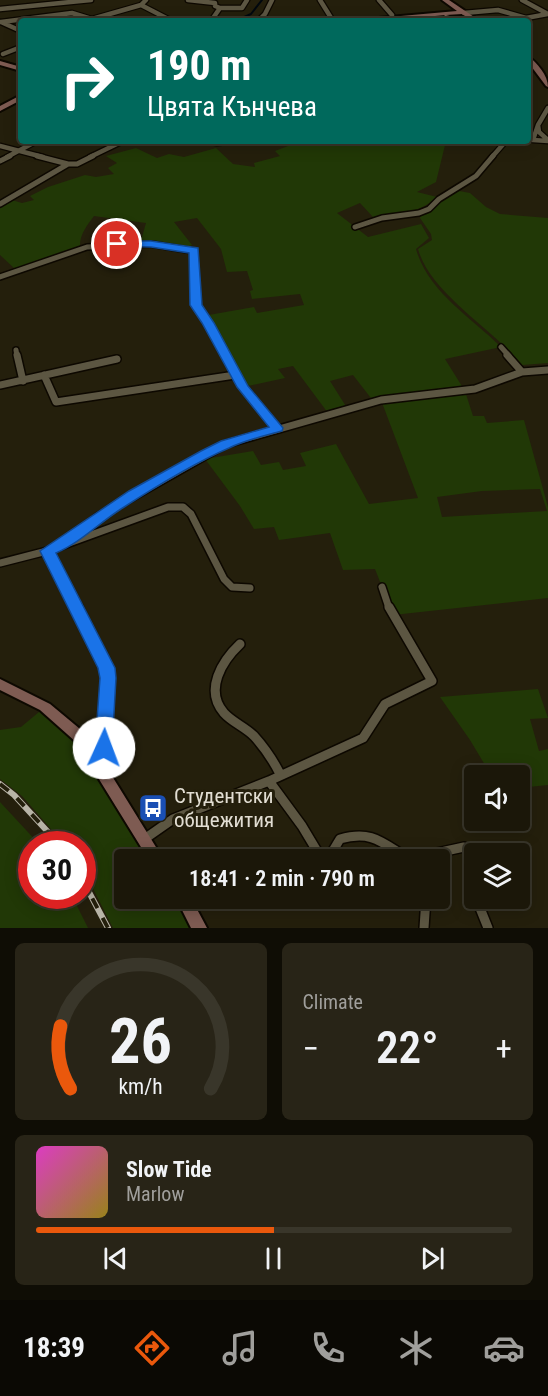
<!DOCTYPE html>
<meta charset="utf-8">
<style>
body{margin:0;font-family:"Roboto Condensed",sans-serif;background:#282417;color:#f1f3f6;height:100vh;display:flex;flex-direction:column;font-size:22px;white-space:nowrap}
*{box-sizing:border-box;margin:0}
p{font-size:20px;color:#a09f9c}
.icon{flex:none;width:33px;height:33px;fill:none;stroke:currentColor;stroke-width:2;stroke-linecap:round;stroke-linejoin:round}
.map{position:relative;height:928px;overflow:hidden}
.side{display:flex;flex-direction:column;gap:15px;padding:15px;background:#0f0d05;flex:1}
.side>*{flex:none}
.top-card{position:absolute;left:18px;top:18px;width:513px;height:126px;border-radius:6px;box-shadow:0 3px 15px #0003,0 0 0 2px #39362a;background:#00695c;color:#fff;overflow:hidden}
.buttons{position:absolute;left:464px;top:765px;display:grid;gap:12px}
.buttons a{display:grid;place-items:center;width:66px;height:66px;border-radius:6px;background:#1b1709;box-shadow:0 3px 15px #0003,0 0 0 2px #39362a;font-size:30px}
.speed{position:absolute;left:18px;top:831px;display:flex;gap:12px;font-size:30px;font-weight:700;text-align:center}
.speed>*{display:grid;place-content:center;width:78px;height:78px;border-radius:50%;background:#1b1709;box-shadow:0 3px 15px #0003,0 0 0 2px #39362a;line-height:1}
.speed .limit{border:9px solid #d22;background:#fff;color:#111}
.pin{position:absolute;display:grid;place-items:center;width:51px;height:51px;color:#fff;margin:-26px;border:3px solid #fff;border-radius:50%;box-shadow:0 2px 6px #0007}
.me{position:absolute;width:66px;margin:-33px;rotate:2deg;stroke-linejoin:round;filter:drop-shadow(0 0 4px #0008)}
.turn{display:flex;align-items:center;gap:21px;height:126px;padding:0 30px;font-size:27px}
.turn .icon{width:78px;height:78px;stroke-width:2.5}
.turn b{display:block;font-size:42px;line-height:51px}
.big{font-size:45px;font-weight:600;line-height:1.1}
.side .widget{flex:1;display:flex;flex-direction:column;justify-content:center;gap:9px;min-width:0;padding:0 21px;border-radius:9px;background:#282417}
.side .dial{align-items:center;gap:0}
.dial svg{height:156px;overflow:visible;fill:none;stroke:#39362a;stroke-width:7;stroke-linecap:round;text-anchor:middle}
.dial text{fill:#f1f3f6;stroke:none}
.song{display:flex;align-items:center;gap:18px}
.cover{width:72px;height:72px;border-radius:9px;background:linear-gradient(135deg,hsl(310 70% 55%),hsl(50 70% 35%))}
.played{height:6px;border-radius:3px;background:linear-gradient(90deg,#ea580c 50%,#39362a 50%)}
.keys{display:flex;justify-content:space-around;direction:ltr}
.heat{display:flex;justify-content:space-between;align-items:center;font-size:33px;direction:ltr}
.side .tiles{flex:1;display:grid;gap:15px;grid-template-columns:1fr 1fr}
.widget:last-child{grid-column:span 2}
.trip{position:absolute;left:114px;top:849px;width:336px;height:60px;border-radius:6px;background:#1b1709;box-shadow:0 3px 15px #0003,0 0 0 2px #39362a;font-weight:600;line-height:60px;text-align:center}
.tab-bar{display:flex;height:96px;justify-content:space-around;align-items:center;background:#0b0904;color:#a09f9c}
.tab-bar .icon{width:42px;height:42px}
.tab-bar .current{color:#ea580c}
.tab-bar b{font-size:27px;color:#f1f3f6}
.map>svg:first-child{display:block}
</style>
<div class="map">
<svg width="548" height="928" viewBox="0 0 548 928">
<rect width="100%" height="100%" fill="#241f0c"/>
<!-- green -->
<path fill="#213806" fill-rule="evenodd" d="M280 141H446L436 182 417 192 437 197C417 215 398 214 373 217L360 203 337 213 368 237 421 224 429 238 416 249C428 292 471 317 501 347L445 359 465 391 473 416H484L487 423 524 420 548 507V598L393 615 375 569 343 570 330 533 279 540 274 527 254 529 240 506 205 459 253 451 261 465 279 462 283 470 306 466 300 453 336 444 369 504 418 498 381 400 374 402 353 375 330 381 347 408 328 413 293 366 278 369 285 378 243 387 203 316 254 307 257 313 304 305 300 294 252 299 250 291 253 290 247 271 227 272 221 249 197 218 174 222 192 245 180 250 140 244 146 223 94 216C86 227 79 235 80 249L33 267 14 268 0 255V204L8 199 22 203 34 200 30 196 48 187 85 175 96 177 114 174 108 168 117 163 106 156 136 148 157 158 169 154 184 157 216 148 233 164 255 167 254 163 280 156 275 151 288 146ZM540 489 547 511 442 517 437 497 482 491Z
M454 190 470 193 486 207 500 214 548 218V363L522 365C493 329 430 293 418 249L432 240 431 234 420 218 421 213Z
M538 689 548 718 530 719 539 751 548 749V785L519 788V776L491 775 470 740 440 697Z
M45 707 72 728 157 859 124 860V898L183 899 199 928H113L83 869 82 844H64L22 796 0 779V730L21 727Z
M0 802 39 844H32V896H72L88 928H0Z"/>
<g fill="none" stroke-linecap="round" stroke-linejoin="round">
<!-- stream -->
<path stroke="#01080f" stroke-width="2" d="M235 21 251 14 262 0"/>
<!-- street-far3 casing -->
<g stroke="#0d0800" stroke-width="7">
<path id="street-far3" d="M188 0 215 3V6L220 8
M320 0 333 21
M379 0 392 15
M522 0 548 14
M141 5 172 21
M0 9 91 0
M464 13 498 10 526 18 548 14
M92 19 141 5 146 0
M211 21 220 8H242L247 0
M258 21 265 14 272 0
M1 22 72 13 98 21
M1 22 21 31
M3 54 21 47
M548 108 538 125 539 132 548 140
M538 125 533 140 548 141
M204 141 217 143 239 141
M0 146 43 157
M7 157 37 141
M90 157 123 141
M492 157 506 141"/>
</g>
<!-- street-far2 casing -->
<g stroke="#0d0800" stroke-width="8">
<path id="street-far2" d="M37 156 68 164
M0 161 10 156
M0 204 68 164H77L93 156
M355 227 382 218 419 213 429 209 439 199 476 176 493 156
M0 277 87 247 151 244 194 251 196 305 226 356
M501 347 509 356
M16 350 17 356"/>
</g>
<!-- street-far1 casing -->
<g stroke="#0d0800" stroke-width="10">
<path id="street-far1" d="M17 355 23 381
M225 355 243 387 277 428
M507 355 522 372
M44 375 56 402 235 375
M0 385 117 359
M62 544 99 516 226 444 381 400 475 389 522 372 548 370
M47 551 79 608
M0 563 47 551 168 507H183L191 514 224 579 232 587 250 588
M382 587 389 608"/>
</g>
<!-- street casing -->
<g stroke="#0d0800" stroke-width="12">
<path id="street" d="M78 607 106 668 108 678 103 771
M240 644C222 661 204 690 224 713 232 722 245 727 254 736 264 747 273 760 280 774
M269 781 302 826 320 856
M143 840 173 819 269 781 363 738 385 704 432 681 389 607
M287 860 331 854 340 839C373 830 382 843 409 859L464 847 471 851 473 856 474 890
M476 898 488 928
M424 928 426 898"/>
</g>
<!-- secondary casing -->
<g stroke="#0d0800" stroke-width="4">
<path id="secondary" d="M442 0H449L480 21H473L462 14 446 15 468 21 444 18 443 17 445 15 386 21H364L367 19 457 11Z
M528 56C537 63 548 75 548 87L546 86 528 62Z
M0 61 21 67V71L0 65Z
M21 95V100L0 111V106Z
M0 679 50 704 86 734 164 860H149L76 742 40 710 0 690Z
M176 898H191L207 928H191Z"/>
</g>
<!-- street-far3 -->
<use href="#street-far3" stroke="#5c5642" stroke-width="4.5"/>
<!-- street-far2 -->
<use href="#street-far2" stroke="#5c5642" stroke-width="5"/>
<!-- street-far1 -->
<use href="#street-far1" stroke="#5c5642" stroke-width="7"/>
<!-- street -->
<use href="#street" stroke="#5c5642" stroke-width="9"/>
<!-- secondary -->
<use href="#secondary" fill="#7e5b52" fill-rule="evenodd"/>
<!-- rail casing -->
<g stroke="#b8b4a7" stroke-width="6">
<path id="rail" d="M0 784 14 795 59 844
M82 879 108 928"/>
</g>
<!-- rail -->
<use href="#rail" stroke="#241f0c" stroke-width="4" stroke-dasharray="11" stroke-linecap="butt"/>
</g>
<!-- route -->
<path fill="#1a73e8" stroke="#114b97" stroke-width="1.5" d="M117 241H151L198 248 202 305 214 323 248 386 283 428 282 431C264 436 245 440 229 448 192 464 155 487 121 509 99 523 80 543 56 553L115 668 116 678 112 748 110 752 104 754 98 752 95 748 100 678 98 668 40 551 129 491 201 451 221 441 269 427 237 387 202 323 190 305 189 253 151 247 113 246V242Z"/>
<!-- icons -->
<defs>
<g id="bus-square" transform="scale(1.5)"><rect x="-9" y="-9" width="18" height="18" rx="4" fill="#1a4fb4" stroke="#241f0c"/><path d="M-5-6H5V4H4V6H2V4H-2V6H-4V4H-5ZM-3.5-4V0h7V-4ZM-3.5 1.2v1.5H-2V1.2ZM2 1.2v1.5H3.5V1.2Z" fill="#fff"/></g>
</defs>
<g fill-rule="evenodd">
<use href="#bus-square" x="153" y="808"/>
</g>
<g text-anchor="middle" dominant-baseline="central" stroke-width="6" stroke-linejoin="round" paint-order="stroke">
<!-- near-poi labels -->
<g font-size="21" fill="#e2ded3" stroke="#241f0c" text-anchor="start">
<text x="174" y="796">Студентски<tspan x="174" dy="24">общежития</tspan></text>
</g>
</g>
</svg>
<div class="buttons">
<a><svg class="icon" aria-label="sound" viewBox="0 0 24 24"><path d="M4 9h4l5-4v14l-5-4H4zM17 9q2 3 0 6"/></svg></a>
<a><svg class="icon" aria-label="layers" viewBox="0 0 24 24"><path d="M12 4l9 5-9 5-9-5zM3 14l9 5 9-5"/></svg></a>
</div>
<div class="speed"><div class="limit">30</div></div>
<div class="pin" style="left:117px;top:244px;background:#d93025"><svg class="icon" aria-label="arrive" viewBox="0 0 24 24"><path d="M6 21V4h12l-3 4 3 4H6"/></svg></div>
<svg class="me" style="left:104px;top:748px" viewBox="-20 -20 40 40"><circle r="19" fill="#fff"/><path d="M0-13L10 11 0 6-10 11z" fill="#1a73e8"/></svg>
<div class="trip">18:41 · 2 min · 790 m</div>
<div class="top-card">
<div class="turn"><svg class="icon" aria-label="right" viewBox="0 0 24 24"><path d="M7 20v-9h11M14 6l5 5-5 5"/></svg><div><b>190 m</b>Цвята Кънчева</div></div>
</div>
</div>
<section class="side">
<div class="tiles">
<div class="widget dial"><svg viewBox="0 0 100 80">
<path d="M14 69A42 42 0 1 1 86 69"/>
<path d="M14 69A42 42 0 0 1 9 37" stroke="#ea580c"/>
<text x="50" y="56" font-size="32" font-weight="700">26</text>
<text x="50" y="72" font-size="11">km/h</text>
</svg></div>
<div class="widget"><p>Climate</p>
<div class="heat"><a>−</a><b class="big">22°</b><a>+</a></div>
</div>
<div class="widget">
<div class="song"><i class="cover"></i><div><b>Slow Tide</b><p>Marlow</p></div></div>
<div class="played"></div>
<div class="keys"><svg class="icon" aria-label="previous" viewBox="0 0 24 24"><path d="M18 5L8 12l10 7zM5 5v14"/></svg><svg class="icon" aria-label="pause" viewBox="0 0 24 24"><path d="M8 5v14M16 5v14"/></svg><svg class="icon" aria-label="next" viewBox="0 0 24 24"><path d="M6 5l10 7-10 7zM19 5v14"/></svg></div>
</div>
</div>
</section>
<nav class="tab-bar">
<b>18:39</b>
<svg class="icon current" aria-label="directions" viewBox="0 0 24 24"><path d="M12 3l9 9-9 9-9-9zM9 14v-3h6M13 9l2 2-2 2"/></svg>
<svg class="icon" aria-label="music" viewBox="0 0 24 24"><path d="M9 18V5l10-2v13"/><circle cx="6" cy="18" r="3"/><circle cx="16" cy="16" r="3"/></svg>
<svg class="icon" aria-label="phone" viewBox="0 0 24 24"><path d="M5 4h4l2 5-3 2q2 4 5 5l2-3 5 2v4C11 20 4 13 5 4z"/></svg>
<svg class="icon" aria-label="climate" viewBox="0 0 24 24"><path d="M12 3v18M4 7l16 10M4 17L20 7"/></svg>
<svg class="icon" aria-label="car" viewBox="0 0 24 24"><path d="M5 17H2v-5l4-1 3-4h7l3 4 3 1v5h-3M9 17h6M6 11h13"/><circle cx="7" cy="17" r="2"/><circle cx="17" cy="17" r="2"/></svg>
</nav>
